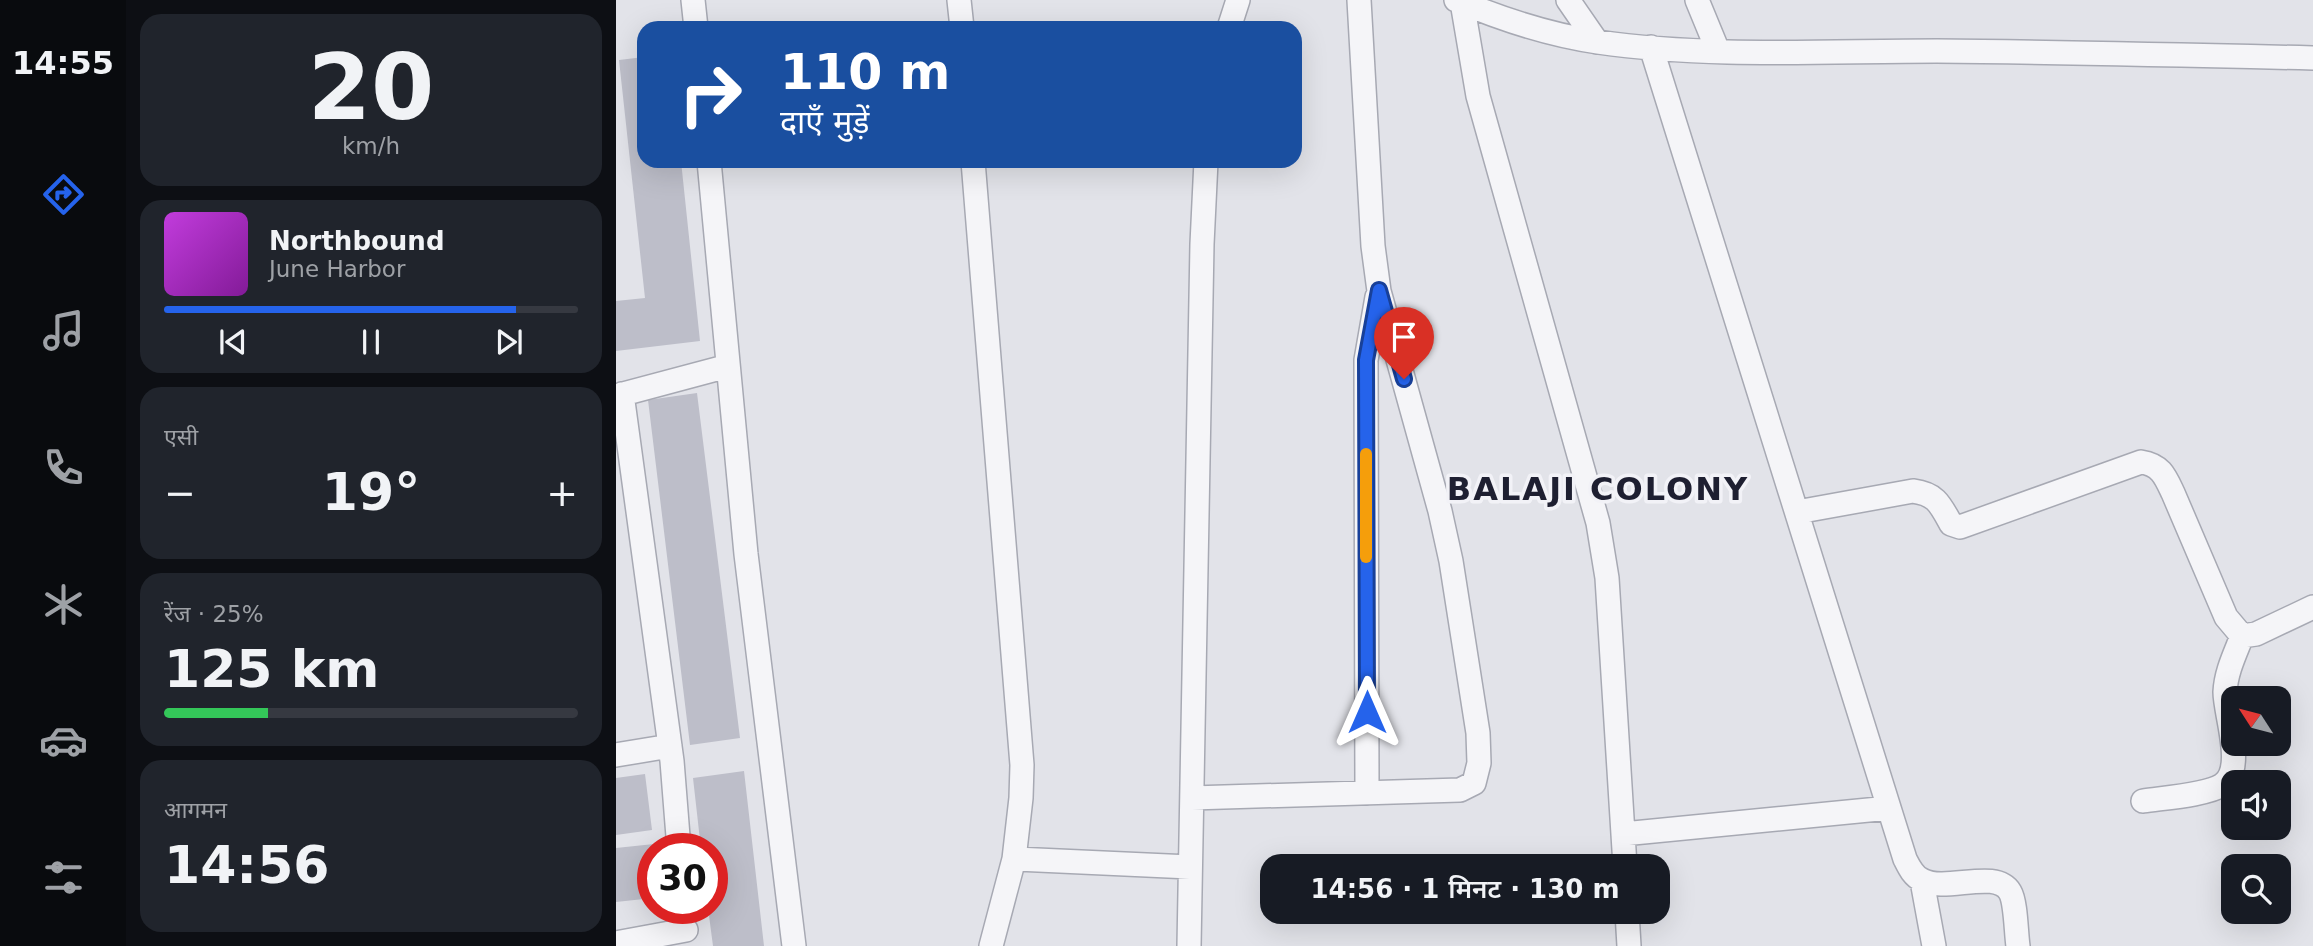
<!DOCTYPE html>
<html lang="hi">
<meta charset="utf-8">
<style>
body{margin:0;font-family:"DejaVu Sans","Noto Sans Devanagari",sans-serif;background:#20242c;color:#f1f3f6;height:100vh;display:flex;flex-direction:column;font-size:26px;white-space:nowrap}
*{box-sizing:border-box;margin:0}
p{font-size:23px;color:#9ea1a6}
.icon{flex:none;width:38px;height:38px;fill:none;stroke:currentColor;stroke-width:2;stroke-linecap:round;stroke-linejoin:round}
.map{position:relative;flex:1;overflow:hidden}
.drawer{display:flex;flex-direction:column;gap:14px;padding:14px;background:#0d0f14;width:490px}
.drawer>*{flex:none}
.hud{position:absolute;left:21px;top:21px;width:665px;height:147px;border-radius:21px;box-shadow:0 7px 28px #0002;background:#1a4fa0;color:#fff;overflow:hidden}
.needle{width:46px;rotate:306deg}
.controls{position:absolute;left:1605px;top:686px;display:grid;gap:14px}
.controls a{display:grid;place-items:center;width:70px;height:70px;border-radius:14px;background:#171b24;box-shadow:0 7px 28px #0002;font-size:35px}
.speed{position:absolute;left:21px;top:833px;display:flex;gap:14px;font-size:35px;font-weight:700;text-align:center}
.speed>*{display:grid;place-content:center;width:91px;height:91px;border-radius:50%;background:#171b24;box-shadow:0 7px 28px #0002;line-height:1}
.speed .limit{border:10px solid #d22;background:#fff;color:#111}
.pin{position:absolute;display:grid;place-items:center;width:60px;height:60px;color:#fff;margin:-72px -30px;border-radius:50% 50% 50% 0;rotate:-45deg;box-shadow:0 0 7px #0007}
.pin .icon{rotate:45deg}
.me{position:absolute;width:77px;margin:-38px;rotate:0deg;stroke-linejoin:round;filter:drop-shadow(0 0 5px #0008)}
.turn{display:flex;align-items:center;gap:24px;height:147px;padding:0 28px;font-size:32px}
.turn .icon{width:91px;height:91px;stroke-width:2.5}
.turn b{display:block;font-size:49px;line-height:60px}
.big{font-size:52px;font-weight:600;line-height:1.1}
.drawer .card{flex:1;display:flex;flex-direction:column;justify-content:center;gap:10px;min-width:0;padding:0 24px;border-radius:21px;background:#20242c}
.drawer .dial{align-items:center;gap:0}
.dial b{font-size:91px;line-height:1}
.song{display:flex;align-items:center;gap:21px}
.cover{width:84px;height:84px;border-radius:10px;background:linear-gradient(135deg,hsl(290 70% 55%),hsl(290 70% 35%))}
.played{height:7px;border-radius:4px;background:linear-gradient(90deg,#2563eb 85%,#363941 85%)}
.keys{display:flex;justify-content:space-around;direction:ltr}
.heat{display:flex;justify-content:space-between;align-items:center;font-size:38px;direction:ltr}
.charge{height:10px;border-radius:5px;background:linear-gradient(90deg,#34c759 25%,#363941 0)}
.trip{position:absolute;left:644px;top:854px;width:410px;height:70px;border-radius:21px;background:#171b24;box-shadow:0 7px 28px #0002;font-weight:600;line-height:70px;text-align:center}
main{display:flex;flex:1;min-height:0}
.tab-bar{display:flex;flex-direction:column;width:126px;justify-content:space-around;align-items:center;background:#090b0e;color:#9ea1a6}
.tab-bar .icon{width:49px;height:49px}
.tab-bar .current{color:#2563eb}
.tab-bar b{font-size:32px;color:#f1f3f6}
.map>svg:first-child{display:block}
</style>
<main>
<nav class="tab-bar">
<b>14:55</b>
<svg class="icon current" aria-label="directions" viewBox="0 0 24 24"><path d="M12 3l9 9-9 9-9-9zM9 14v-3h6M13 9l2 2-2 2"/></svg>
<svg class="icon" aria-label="music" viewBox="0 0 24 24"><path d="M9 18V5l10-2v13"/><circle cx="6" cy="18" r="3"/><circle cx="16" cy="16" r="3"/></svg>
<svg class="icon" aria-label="phone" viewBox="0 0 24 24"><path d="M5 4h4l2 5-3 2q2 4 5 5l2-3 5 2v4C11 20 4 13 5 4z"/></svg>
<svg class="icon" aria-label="climate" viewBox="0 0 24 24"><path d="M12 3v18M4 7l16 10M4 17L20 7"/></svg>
<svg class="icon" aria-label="car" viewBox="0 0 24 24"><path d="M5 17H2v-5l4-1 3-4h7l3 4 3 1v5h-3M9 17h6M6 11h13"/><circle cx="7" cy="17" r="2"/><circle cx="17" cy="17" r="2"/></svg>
<svg class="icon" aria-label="filters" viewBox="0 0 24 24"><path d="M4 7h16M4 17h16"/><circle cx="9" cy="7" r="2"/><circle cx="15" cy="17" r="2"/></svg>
</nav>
<section class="drawer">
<div class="card dial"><b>20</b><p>km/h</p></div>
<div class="card">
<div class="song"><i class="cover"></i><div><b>Northbound</b><p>June Harbor</p></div></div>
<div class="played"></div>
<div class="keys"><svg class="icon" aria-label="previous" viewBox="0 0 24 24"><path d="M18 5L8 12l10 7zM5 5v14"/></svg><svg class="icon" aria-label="pause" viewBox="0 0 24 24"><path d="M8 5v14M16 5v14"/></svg><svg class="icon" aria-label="next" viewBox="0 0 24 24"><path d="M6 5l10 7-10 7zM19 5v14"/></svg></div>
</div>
<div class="card"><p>एसी</p>
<div class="heat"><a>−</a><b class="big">19°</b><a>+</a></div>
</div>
<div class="card"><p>रेंज · 25%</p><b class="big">125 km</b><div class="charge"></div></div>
<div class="card"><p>आगमन</p><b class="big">14:56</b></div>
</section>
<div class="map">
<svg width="1697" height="946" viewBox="0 0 1697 946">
<rect width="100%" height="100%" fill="#e2e3e9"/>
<!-- building -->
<path fill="#bdbec9" d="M28 57V161H65L84 341 0 351V301L29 298 3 60Z
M81 393 124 738 74 745 32 400Z
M128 771 148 946H97L92 908H96V849H85L77 778Z
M29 774 36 830 0 835V778Z
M38 844 37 898 0 902V848Z"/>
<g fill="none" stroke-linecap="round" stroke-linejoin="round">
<!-- minor casing -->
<g stroke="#a7a9b3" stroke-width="26">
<path id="minor" d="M77 0 80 28
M343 0 346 28
M840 0C885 19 933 35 982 42 1093 58 1209 51 1321 51 1446 52 1572 55 1697 58
M952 0 981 42
M1081 0 1102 51
M846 2 862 96 982 523 991 578 1009 866
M613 28 622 0
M1035 47 1289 859C1293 867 1297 876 1306 880 1330 893 1380 868 1394 892 1400 902 1400 933 1402 946
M93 161 130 554 178 946
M357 161 406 765 405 798 398 859 375 946
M6 394 56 761 63 849
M0 396 112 366
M1181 512 1297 491C1320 494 1324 504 1335 524L1344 527 1525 462C1545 465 1549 476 1557 493L1610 617 1626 636 1640 634 1697 607
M0 755 54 746
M751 793 750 360 761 297
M576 798 844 790 858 783 863 763 862 733 835 561 824 511 763 291 757 246 743 0
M1527 801C1546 798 1591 795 1606 785 1630 770 1609 715 1609 692 1610 672 1619 654 1626 636
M1007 834 1273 808
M398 859 574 867
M1306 881 1318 946
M1011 912 1013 946
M0 943 70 930
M573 946 586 244 590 161"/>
</g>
<!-- minor -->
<use href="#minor" stroke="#f5f5f8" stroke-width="23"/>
</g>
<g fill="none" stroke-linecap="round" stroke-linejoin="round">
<!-- route casing -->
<g stroke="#184099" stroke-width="18">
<path id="route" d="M751 712 750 360 763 290 788 379"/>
</g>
<!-- route -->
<use href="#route" stroke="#2563eb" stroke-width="12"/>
<!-- slow -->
<path stroke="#f59e0b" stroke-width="12" d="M750 454V557"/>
</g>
<g text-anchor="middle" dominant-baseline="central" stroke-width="7" stroke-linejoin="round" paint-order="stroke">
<!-- district labels -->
<g font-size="32" font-weight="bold" letter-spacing="2" fill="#1e1f31" stroke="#f2f2f7">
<text x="982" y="489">BALAJI COLONY</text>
</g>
</g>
</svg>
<div class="controls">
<a><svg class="needle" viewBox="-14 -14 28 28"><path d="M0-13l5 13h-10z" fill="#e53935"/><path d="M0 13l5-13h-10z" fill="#9ea1a6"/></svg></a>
<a><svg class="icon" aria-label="sound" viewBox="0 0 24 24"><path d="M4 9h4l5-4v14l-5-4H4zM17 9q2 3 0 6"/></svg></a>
<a><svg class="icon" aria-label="search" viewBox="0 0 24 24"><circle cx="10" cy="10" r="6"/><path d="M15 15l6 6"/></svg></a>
</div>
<div class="speed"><div class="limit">30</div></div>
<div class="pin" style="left:788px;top:379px;background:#d93025"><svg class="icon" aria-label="arrive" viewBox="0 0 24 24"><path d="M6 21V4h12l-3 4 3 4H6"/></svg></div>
<svg class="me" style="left:751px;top:712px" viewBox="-20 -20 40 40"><path d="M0-17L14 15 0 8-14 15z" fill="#2563eb" stroke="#fff" stroke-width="4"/></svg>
<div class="trip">14:56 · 1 मिनट · 130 m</div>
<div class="hud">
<div class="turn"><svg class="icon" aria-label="right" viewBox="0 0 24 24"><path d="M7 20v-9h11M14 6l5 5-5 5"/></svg><div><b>110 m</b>दाएँ मुड़ें</div></div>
</div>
</div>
</main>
